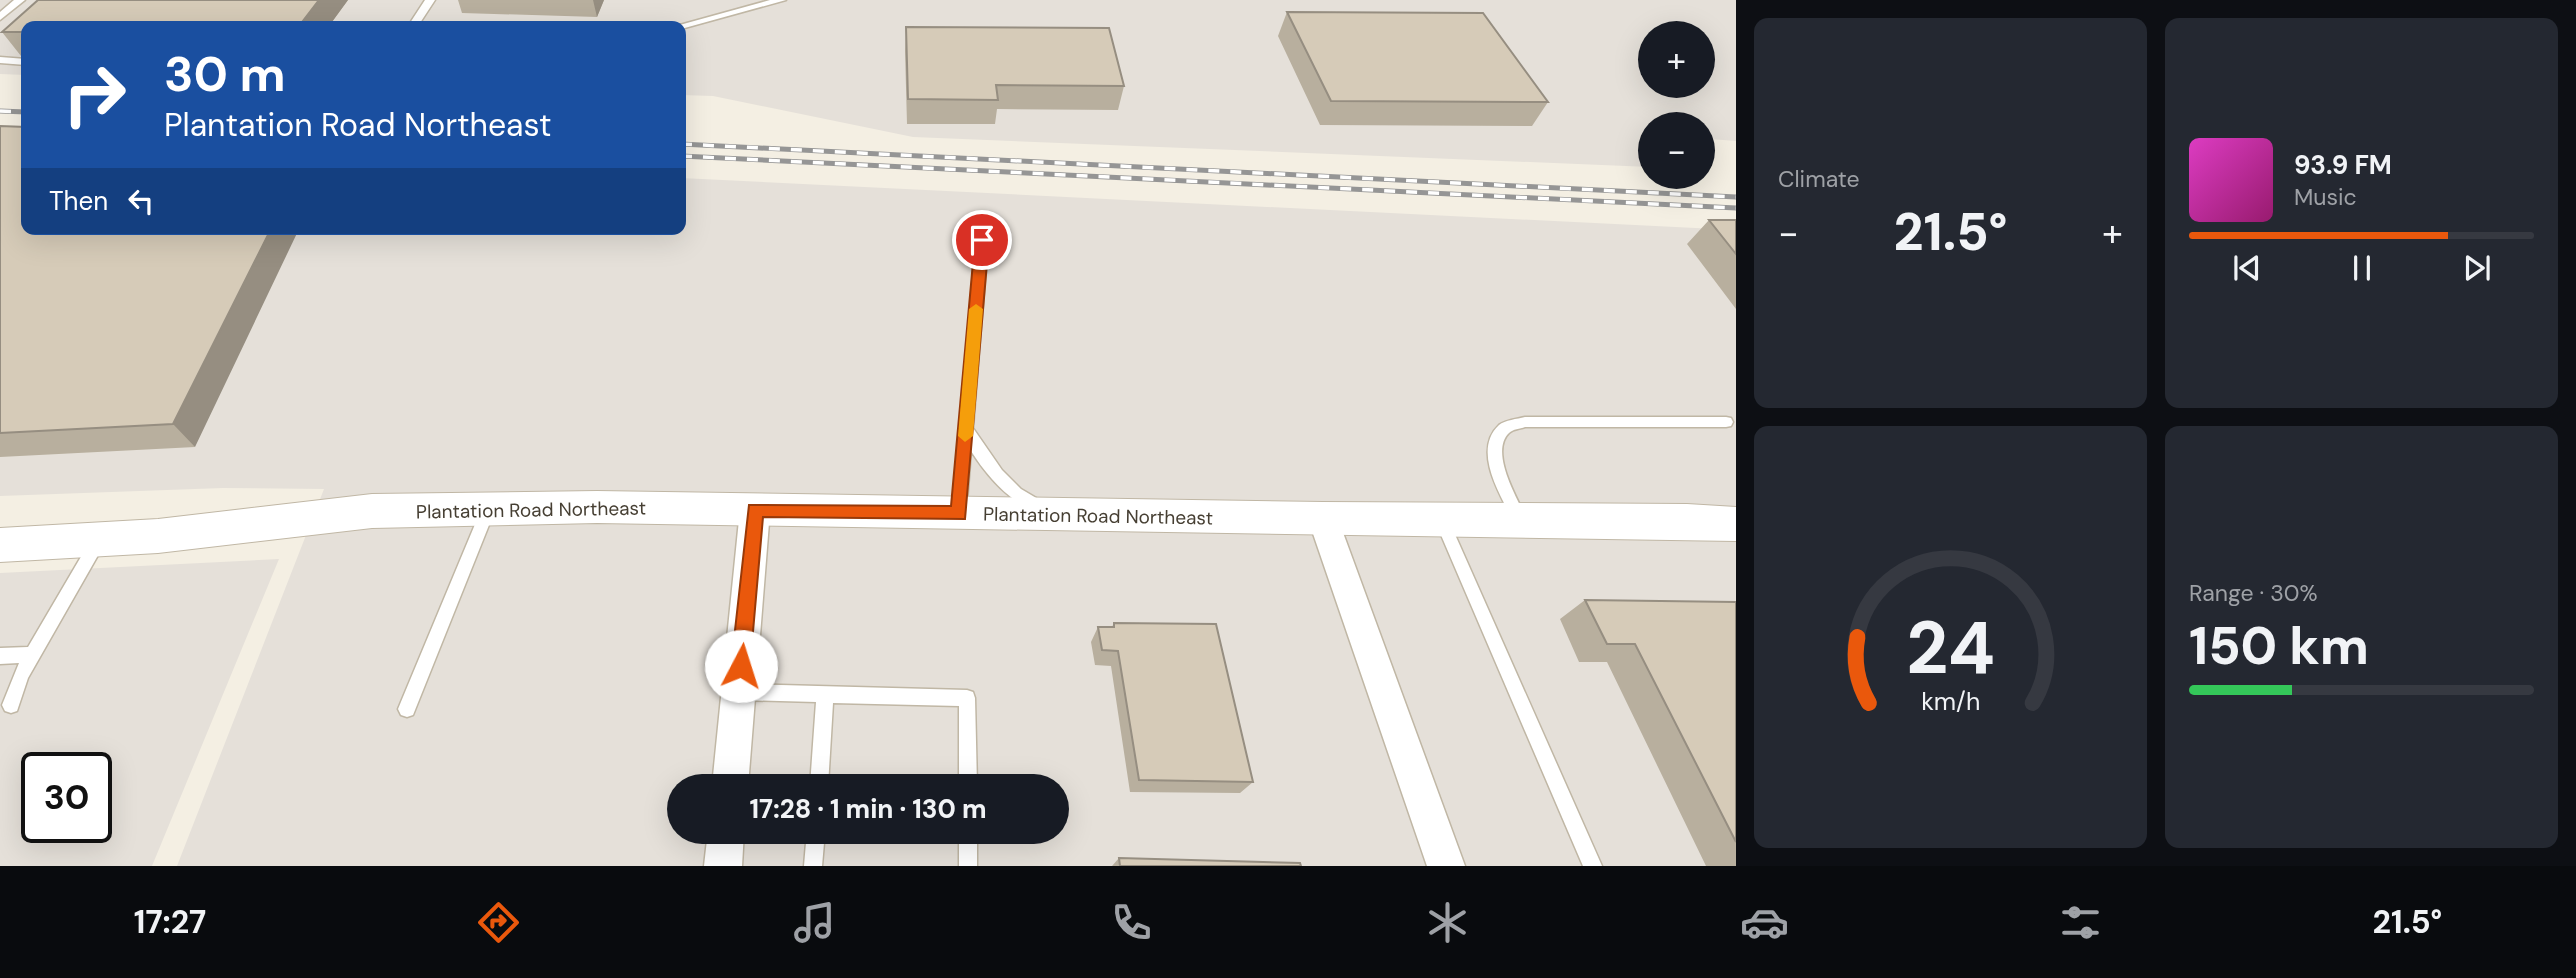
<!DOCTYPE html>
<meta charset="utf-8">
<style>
body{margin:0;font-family:"DM Sans",sans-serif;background:#242831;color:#f1f3f6;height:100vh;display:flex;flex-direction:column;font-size:26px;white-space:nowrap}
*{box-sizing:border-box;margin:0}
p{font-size:23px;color:#9ea1a6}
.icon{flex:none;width:38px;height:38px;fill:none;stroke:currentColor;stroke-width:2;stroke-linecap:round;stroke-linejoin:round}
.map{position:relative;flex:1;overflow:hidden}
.sheet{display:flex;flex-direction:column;gap:18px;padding:18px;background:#0d0f14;width:840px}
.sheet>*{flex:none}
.guide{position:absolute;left:21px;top:21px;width:665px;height:214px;border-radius:14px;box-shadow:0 7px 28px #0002;background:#1a4fa0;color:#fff;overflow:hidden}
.buttons{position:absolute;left:1638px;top:21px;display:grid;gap:14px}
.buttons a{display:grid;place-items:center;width:77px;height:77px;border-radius:50%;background:#171b24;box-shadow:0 7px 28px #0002;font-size:35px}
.speed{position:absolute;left:21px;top:752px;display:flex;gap:14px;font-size:35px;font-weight:700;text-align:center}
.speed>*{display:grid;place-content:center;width:91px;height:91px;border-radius:50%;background:#171b24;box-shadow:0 7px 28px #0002;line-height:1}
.speed .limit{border:4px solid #111;border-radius:10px;background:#fff;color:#111}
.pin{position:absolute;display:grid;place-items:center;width:60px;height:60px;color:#fff;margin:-30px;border:4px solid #fff;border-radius:50%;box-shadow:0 2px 7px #0007}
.me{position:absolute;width:77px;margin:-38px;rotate:5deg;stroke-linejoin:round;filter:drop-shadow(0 0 5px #0008)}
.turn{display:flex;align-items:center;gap:24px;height:147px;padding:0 28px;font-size:32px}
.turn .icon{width:91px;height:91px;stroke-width:2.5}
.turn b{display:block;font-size:49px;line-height:60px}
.then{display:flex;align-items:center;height:66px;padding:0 28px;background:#0003;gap:14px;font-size:26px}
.big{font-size:52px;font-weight:800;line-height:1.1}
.sheet .widget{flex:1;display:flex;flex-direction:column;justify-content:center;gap:10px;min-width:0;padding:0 24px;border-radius:14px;background:#242831}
.sheet .dial{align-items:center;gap:0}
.dial svg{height:182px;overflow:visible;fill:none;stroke:#363941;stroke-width:7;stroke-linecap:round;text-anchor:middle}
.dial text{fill:#f1f3f6;stroke:none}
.song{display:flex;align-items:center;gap:21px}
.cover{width:84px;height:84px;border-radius:10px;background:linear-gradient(135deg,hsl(310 70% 55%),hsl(320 70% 35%))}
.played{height:7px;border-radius:4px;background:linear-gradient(90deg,#ea580c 75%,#363941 75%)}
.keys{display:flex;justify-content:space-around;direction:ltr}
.heat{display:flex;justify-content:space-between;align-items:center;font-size:38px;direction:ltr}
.charge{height:10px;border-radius:5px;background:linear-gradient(90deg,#34c759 30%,#363941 0)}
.sheet .tiles{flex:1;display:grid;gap:18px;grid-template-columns:repeat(2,1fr)}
.trip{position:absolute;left:667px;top:774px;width:402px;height:70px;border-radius:35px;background:#171b24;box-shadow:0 7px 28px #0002;font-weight:800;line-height:70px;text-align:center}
.tab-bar{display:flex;height:112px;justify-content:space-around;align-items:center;background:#090b0e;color:#9ea1a6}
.tab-bar .icon{width:49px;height:49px}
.tab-bar .current{color:#ea580c}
.tab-bar b{font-size:32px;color:#f1f3f6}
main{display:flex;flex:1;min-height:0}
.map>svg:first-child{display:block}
</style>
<main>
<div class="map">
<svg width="1736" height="866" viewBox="0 0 1736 866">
<rect width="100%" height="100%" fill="#f4efe3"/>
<!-- industrial -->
<path fill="#e5e0d9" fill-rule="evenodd" d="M0 0H1736V141L1710 139 1703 144V124H1650V167L913 137 713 96 681 95V26H26V75L0 74ZM1650 33H1703V86H1650Z
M0 142 26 229H681V178L1736 230V866H177L324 489 223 488 0 496ZM679 786H1057V831H679Z
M279 559 152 866H0V573ZM37 768H96V828H37Z"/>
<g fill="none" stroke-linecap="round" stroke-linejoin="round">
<!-- service casing -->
<g stroke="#c0b7a5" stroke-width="3">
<path id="service" d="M14 0H25L0 20V12Z
M425 0H435L418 26H408Z
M770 0H786L681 29V26H676Z
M0 57 26 59V65L0 63Z
M982 236 988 240 973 428 1002 470 1021 489 1043 502 1045 506 1043 510 1038 512C1009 502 987 476 971 451L966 514 964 518 959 520 954 518 952 514 976 240Z
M1525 417H1726L1731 418 1733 422 1731 426 1726 427H1525C1520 429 1513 429 1509 433 1489 452 1518 500 1527 519L1525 524 1520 525 1515 524C1502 498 1471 451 1499 425 1505 420 1517 419 1525 417Z
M488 504 493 506 495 510 413 715 407 717 401 715 398 709 481 510 483 506Z
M1442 515 1447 516 1449 521 1602 866H1583L1435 521 1437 516Z
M97 536 102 538 105 543 28 678 17 711 11 713 5 711 2 705 19 663 0 664V648L28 647 92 538Z
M739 684 967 690 973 692 975 698 977 786H959V706L833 703 828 786H810L816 702 739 700 733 698 731 692 733 686Z
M807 831H825L822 866H804Z
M959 831H977V866H959Z"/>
</g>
<!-- minor casing -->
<g stroke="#c0b7a5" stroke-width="3">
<path id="minor" d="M755 497 766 501 770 510 748 786H712L740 510 744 501Z
M1323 506 1334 510 1338 519 1465 866H1427L1308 519 1312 510Z
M708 831H744L742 866H704Z"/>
</g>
<!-- tertiary casing -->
<g stroke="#c0b7a5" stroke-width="2">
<path id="tertiary" d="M597 491 1323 502 1687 504 1736 507V541L597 523 372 528 158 553 0 562V528L158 519 372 494Z"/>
</g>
<!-- service -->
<use href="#service" fill="#fff" fill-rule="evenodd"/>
<!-- minor -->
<use href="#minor" fill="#fff" fill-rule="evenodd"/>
<!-- tertiary -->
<use href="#tertiary" fill="#fff" fill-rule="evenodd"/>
<!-- rail casing -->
<g stroke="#959595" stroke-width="5">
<path id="rail" d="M0 111 26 112
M681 144 1736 197
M681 156 1736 208"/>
</g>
<!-- rail -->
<use href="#rail" stroke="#fff" stroke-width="3.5" stroke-dasharray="11" stroke-linecap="butt"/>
</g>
<!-- wall -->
<path fill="#b8af9e" d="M38 0H348L329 26H26V56H21L2 32Z
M458 0H604L597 17 462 13Z
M1287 12 1548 102 1532 126 1320 125 1278 36Z
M906 27 1124 86 1118 110 997 109 995 124H907L905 51Z
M0 126 195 447 0 457Z
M1709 220H1736V309L1687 244Z
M1585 600 1736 602V866H1706L1607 662H1579L1560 619Z
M1114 623 1253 782 1240 793 1130 792 1111 666 1095 665 1091 642 1098 627H1112Z
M1119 858 1301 866H1112Z"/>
<!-- shaded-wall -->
<path fill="#968e81" d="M319 0H348L329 26H299Z
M593 0H604L597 17Z
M271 229H299L195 447 173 424Z"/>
<!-- building -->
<path fill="#d6cbb8" stroke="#968e81" stroke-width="2" d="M38 0H319L299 26H26V32H2Z
M1287 12 1483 13 1548 102 1331 101Z
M906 27 1109 28 1124 86 996 85 998 100 908 99Z
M0 126 26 127V229H271L173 424 0 433Z
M1709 220H1736V254Z
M1585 600 1736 602V842L1635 644H1607Z
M1114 623 1216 624 1253 782 1139 780 1118 651 1102 650 1098 627H1114Z
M1119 858 1300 863 1301 866H1120Z"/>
<!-- route -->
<path fill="#ea580c" stroke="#983908" stroke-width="2" d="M982 236 989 240 965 519 763 517 750 666 748 672 741 675 734 672 731 666 749 505 951 506 975 240Z"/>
<!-- slow -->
<path fill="#f59e0b" d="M976 304 983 309 973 436 965 442 958 436 969 309Z"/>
<g text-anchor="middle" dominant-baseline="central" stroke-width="6" stroke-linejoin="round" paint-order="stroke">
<!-- street labels -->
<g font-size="19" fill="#463f33" stroke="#fff">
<text transform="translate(531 510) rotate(-1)">Plantation Road Northeast</text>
<text transform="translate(1098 516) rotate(1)">Plantation Road Northeast</text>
</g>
</g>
</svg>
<div class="buttons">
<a>+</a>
<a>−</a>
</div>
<div class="speed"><div class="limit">30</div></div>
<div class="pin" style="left:982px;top:240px;background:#d93025"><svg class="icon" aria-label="arrive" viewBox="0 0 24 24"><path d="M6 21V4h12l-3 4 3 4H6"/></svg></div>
<svg class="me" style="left:741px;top:666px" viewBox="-20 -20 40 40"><circle r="19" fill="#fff"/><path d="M0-13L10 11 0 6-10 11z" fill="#ea580c"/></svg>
<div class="trip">17:28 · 1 min · 130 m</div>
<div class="guide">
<div class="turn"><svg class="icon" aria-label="right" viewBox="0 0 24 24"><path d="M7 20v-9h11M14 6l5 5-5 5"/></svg><div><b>30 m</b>Plantation Road Northeast</div></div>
<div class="then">Then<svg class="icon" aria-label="left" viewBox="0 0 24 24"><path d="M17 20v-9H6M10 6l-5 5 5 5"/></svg></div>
</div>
</div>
<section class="sheet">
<div class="tiles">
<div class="widget"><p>Climate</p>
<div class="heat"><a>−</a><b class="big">21.5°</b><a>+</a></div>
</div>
<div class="widget">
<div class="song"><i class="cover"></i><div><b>93.9 FM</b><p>Music</p></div></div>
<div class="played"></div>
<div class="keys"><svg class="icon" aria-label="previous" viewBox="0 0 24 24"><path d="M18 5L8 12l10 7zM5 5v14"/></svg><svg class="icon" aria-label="pause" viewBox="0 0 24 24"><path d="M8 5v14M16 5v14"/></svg><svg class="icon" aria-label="next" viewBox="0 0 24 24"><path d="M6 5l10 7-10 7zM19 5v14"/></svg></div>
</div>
<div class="widget dial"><svg viewBox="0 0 100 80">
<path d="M14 69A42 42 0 1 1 86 69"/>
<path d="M14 69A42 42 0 0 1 9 40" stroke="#ea580c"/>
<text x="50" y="56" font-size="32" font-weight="700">24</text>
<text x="50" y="72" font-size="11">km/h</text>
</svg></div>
<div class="widget"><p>Range · 30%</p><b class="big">150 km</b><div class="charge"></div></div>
</div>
</section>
</main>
<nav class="tab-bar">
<b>17:27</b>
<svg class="icon current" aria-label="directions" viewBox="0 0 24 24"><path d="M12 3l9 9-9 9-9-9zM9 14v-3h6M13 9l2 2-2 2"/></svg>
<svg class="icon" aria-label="music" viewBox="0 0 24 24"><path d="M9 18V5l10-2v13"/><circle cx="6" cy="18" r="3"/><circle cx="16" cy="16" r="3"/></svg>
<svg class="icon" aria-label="phone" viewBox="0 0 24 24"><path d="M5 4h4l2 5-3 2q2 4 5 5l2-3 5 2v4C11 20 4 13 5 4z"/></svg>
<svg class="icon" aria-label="climate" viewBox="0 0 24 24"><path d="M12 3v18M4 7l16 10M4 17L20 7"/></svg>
<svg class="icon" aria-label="car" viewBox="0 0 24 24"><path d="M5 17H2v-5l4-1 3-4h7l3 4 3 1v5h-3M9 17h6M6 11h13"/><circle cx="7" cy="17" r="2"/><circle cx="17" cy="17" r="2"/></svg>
<svg class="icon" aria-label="filters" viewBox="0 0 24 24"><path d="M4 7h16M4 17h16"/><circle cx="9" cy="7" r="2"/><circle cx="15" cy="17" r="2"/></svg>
<b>21.5°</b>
</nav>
